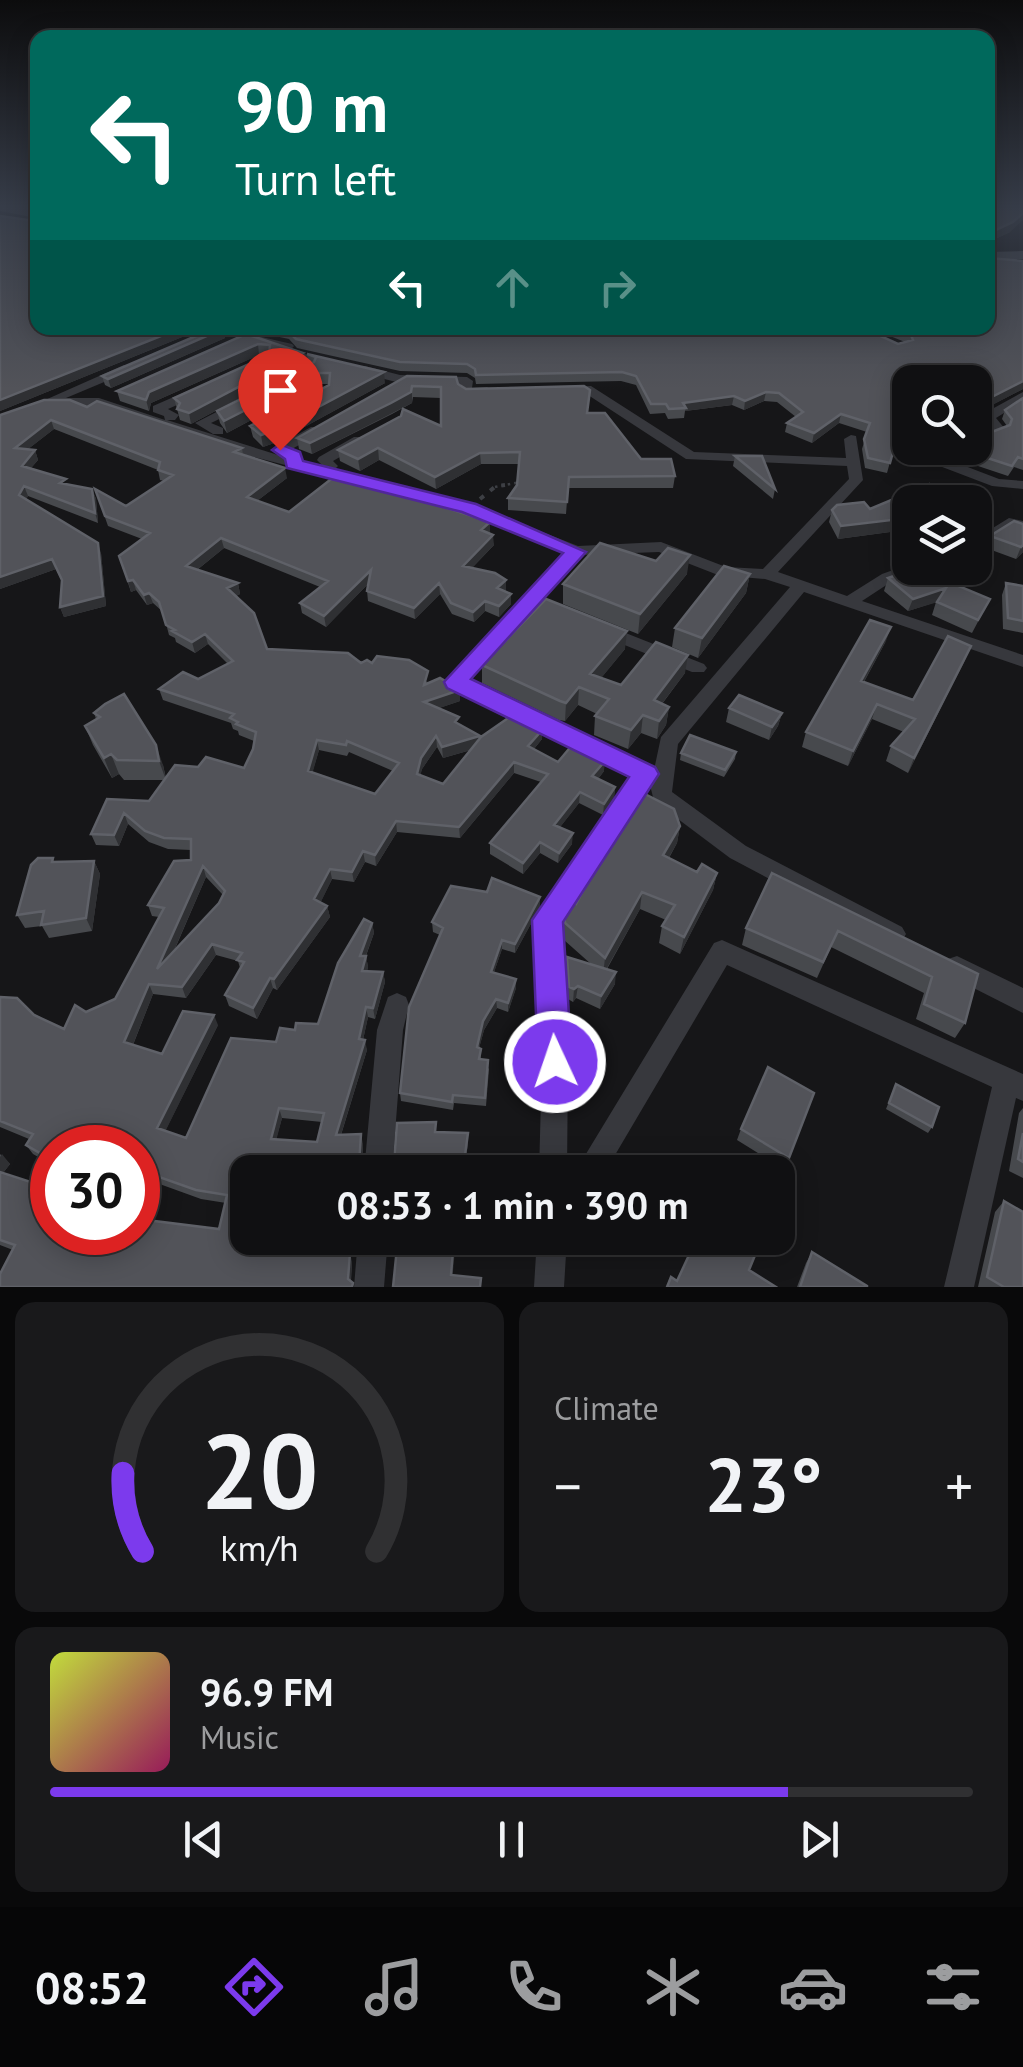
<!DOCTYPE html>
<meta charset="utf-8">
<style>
body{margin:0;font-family:"PT Sans",sans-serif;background:#19191b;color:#f1f3f6;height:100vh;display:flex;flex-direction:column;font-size:38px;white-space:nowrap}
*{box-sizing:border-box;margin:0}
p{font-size:32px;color:#9c9d9f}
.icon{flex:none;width:55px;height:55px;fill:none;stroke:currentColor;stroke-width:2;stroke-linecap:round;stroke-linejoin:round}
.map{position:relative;height:1287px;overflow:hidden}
.side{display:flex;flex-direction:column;gap:15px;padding:15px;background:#09090a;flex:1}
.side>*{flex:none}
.hud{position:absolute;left:30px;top:30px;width:965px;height:305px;border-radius:20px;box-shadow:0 5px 25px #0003,0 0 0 2px #303032;background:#00695c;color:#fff;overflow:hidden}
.tools{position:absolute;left:892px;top:365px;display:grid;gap:20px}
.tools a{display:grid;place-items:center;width:100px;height:100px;border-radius:20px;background:#101012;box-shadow:0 5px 25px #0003,0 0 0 2px #303032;font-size:50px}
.speed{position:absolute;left:30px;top:1125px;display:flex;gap:20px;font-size:50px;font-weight:700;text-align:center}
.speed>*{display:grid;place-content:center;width:130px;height:130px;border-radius:50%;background:#101012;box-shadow:0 5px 25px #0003,0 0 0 2px #303032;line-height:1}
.speed .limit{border:15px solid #d22;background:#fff;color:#111}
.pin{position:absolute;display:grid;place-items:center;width:85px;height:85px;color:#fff;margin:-102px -42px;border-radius:50% 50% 50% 0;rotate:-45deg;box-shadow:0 0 10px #0007}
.pin .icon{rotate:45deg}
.me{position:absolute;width:110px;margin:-55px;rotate:357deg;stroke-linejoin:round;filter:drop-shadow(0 0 8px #0008)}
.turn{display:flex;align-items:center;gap:35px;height:210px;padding:0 40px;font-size:45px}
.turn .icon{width:130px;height:130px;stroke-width:2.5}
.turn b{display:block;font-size:70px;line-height:85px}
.lanes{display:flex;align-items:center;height:95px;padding:0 40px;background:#0003;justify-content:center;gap:50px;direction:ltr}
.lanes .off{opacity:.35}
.big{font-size:75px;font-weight:700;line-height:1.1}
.side .tile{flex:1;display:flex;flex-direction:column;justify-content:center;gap:15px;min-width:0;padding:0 35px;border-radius:20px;background:#19191b}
.side .dial{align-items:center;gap:0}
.dial svg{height:260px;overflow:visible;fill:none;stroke:#303032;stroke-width:7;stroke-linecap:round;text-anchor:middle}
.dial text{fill:#f1f3f6;stroke:none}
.song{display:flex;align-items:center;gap:30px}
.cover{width:120px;height:120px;border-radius:15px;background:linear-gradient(135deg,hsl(70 70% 55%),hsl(330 70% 35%))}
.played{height:10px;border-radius:5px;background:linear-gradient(90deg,#7c3aed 80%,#303032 80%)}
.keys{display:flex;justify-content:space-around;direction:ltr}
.heat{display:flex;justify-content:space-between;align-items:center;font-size:55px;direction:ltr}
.side .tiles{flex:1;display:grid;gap:15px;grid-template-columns:1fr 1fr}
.tile:last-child{grid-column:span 2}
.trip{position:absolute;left:230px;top:1155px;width:565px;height:100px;border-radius:20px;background:#101012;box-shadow:0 5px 25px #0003,0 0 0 2px #303032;font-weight:700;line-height:100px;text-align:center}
.dock{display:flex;height:160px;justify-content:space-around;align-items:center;background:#060607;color:#9c9d9f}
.dock .icon{width:70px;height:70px}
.dock .selected{color:#7c3aed}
.dock b{font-size:45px;color:#f1f3f6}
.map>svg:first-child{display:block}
</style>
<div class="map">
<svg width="1023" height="1287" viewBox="0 0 1023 1287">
<rect width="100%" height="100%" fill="#161618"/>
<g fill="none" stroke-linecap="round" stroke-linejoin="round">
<!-- path-far1 -->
<path stroke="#3d3f44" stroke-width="2.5" stroke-dasharray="2.5 4" stroke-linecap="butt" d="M495 487 520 482"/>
<!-- path -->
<path stroke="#3d3f44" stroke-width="4" stroke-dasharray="5 8" stroke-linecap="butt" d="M480 499 496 486 505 485"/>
<!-- street -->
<path fill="#37383d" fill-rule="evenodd" d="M206 328H223L292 344 294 346 291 350 336 363 330 367 278 353 276 351 279 347Z
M124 365 130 369 128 372 66 398H99L165 420 164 416 153 412V406L192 389H200V395L168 409 179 415 175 420H167L278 455 273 450 275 447 311 427H321V433L290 450 299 456 300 460 323 466 317 460 319 457 354 437H364V443L333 461 338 466 335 469 474 505 578 546 661 542 726 567 763 569 849 479 847 466 686 459 585 393H564V387L591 386 694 452 846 458 844 439 851 435 856 436 863 480 778 572 847 596 882 574 910 564V568H921L919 571 894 580 862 601 1023 655V667L804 592 678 744 672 792 746 846 902 927 906 934 902 941 894 944 886 941 730 858 654 801 650 785 559 922 568 1063 567 1172H539L542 1063 535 920 633 777 450 686 447 682 566 552 464 511 246 455 98 406H57L45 400ZM659 552 718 575 765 579 790 587 661 737 654 770 468 680 580 555Z
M365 366 400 375 467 377 473 381 472 388 487 387 493 391C486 397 467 398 460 392L461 384 400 383 361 373V367Z
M1023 392V401L996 418 1005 429 1003 432 975 445V436L990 428 982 417 983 414Z
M236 402 240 403V409L211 423 223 428V434H213L195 423Z
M954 448H969L952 461 999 479 1023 481V489L992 486 937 465V459Z
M1009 518 1023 521V531L1011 527 975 551V539Z
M608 626 704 664 707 668 704 672H692L602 636 599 632 602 628Z
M722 940 1023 1074V1101L1016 1098 974 1287H944L992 1087 727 965 605 1172H575L714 943Z
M957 956 1023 988V1013L948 975 945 967 948 959Z
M397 993 406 997 409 1005 403 1030 392 1172H364L377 1030 388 997Z
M358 1238H388L384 1287H354Z
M537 1238H567L564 1287H534Z"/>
<!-- secondary -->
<path fill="#45474d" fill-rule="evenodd" d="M1023 251V259L988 260V252Z"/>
</g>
<!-- wall -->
<path fill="#47494d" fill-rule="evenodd" d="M0 208H38V328H220L223 329 225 338 111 388 105 385 102 376 199 334 192 333 0 411V216L35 221 37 218 0 211Z
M988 208 1010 232 993 240 988 238Z
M1023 261V389L982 410 984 427 910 382V448H949L935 456 895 444 887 473 865 468 862 449 867 432 839 423 812 443 785 432 787 423 796 417 777 402 764 401 744 410 732 405 685 411 684 418 668 419 665 413 650 414 636 385 621 381 476 384 475 378 467 373 400 371 297 348 289 339 237 328H863L898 344 905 342 870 328H988Z
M246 334 305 363 191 424 180 420 174 398 268 355H259L151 403 149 411 120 401 117 391Z
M307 354 385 383 277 442 263 447 253 437 250 426 329 384H319L227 433 220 423 217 411 309 365Z
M407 376 458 384 466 389 588 413 641 459 675 476 673 488H568L566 514 508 510V498L517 485 519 464H481L436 489 379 460 360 471 340 461 338 450 441 426V398L413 397 412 403 392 414 312 454 299 449 297 438Z
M1023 398V470L1014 467 1008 476 960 460 963 450 1007 426 1002 419 1005 410Z
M87 407 242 448 243 455 287 478 257 501 289 512 490 532 489 533 494 545 472 568 506 590 505 591 511 604 499 617 485 611 474 622 452 614 440 594 415 619 368 601 367 591 368 584 326 627 302 613 300 603 320 587 224 548 197 570 238 583 240 594 236 596 267 649 372 663 428 682V683L460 690V701L439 708 460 725 480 736 542 739 534 749 558 762 604 771 598 779 615 787 614 798 603 815 579 803 560 827 572 844 558 863 540 853 523 874 490 854V843L541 782 514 773 460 838 397 832 376 866 365 862 354 882 332 879 320 903 327 906 330 917 277 990 273 988 257 1019 229 1006 225 995 240 968 238 961 216 955 186 998 153 994 133 1045 162 1054 218 1025 165 1131 186 1138 276 1042 295 1030 318 1024 372 923 374 933 366 956 368 967 367 971 383 972 385 982 375 1019 368 1017 363 1040 367 1050 341 1135 363 1144 362 1166 390 1167 437 1132 468 1133V1143L464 1172H248V1238H308L310 1242 343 1247 342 1252 352 1262 351 1281 13 1250 0 1245V1154L10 1164 3 1173 52 1232 219 1229 226 1203 201 1199 154 1182 140 1214 138 1212V1148H52V1165L33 1154 26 1145 29 1139 0 1127V997L64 1029 86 1012 115 999 159 917 152 916 148 905 191 860V850L168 849 149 842 128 824 119 846 96 845 91 834 107 799 149 801 164 780H124L119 774 112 778 93 745 85 726 96 719 94 713 105 704 163 765 166 778 198 767 244 768 253 749 254 741 239 735 238 731 233 729 231 723 163 700 159 689 198 679 228 664 208 644 195 653 176 642 175 638 169 635 163 612 153 603 147 605 136 590 131 592 119 556 142 539 108 526 95 489 126 506 164 481 160 480 158 470 54 429 28 449 35 450 38 460 31 468 68 485 92 489 96 499 98 523 28 496 26 499 101 553 106 606 64 617 60 607 62 582 56 569 0 589V415ZM437 747 443 758 471 750 443 784 420 775 422 769ZM319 750 347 756 349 752 393 771 375 794 312 773ZM206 877 223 895 219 903 174 951ZM282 1118 322 1122 317 1142 276 1139Z
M735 456 775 489 773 499 733 466Z
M910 502V521L905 530 838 539 829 522 832 510 870 509Z
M1014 521 1023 552 1016 559 986 548 990 536Z
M656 561 687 574 638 634 563 604V584Z
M750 574 746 593 698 658 672 647 675 628Z
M888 578 972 582 959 586 990 599 972 633 932 615 936 602 908 611 884 591Z
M1006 583 1023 586V633L1003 629 1002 595Z
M886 641 864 682 913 700 965 660 908 773 886 761 891 746 904 732 872 719 848 766 802 747 806 732Z
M625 649 601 678 621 685 685 673 662 704 669 707 666 725 657 739 641 733 628 749 594 735 595 716 597 714 578 705 565 721 559 720 482 683V665Z
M729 708 782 713 778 726 769 740 726 722Z
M736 752 735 759 724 777 680 760 681 753Z
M680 826 677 843 669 858 697 872 717 873 713 890 680 954 659 943 662 926 666 920 640 909 607 969 615 984 600 1009 576 998 573 1002 568 999 567 957 591 964 564 940V906L576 904 577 888Z
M94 861 100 874 92 931 49 938 42 926 25 928 17 915 55 862Z
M772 873 978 974 965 1023 955 1038 916 1019 924 993 831 947 817 978 742 945 746 928Z
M487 892 540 897V907L515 953 502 949 494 972 516 988 508 1012 497 1008 484 1030 479 1048 481 1059 489 1069 486 1106 454 1103 453 1110 401 1101 400 1093 440 935 433 932 432 922Z
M896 1084 932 1127 928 1133 886 1109Z
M1023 1108V1178L1009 1171 1019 1113Z
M741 1129 789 1158 784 1169 737 1140Z
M1004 1201 1023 1287H978L995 1212Z
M812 1252 867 1287H797L806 1263Z"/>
<!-- shaded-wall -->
<path fill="#2f3033" d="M1023 213V220L1010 232 993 240 996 230Z
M181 328H190L192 333 0 411V400Z
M223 329 225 338 111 388 108 379Z
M258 344 259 355 151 403 149 411 146 400 149 392Z
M303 353 305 363 191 424 189 413Z
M384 372 385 383 277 442 263 447 261 435Z
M318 373 319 384 227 433 224 421Z
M1023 381V389L981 411 984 401Z
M412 386V403L312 454 310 443Z
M766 392 764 401 744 410 745 401Z
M734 396 732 405 685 411 686 408 683 403Z
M841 414 839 423 812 443 814 433Z
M988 417 984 427 975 432 976 423Z
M51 420 54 429 18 457 15 448Z
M378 448 379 460 360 471 358 459Z
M938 448H949L935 456Z
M35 450 38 460 25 475 22 466Z
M480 453 481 464 436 489 435 477Z
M285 468 287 478 249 507 247 497Z
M24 486 28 496 23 505 19 495Z
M92 489 96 499 98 523 95 513Z
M910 516V521L905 530 838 539 841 526Z
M490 522V532L481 540V530Z
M493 535 494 545 464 576 463 566Z
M221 538 224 548 188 577 186 566Z
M98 543 101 553 106 606 64 617 60 607Z
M1023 545V552L1016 559 1021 547Z
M690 555 687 574 638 634 640 614Z
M52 559 56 569 0 589V577Z
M977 569 972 582 944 591 941 601 908 611 913 599 944 580Z
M371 570 372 580 326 627 324 616Z
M750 574 746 593 698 658 702 638Z
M133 580 136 590 131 592 128 581Z
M506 580V590L497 599V588Z
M238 583 240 594 230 599 227 588Z
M439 583 440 594 415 619 414 608Z
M149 593 153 603 147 605 144 595Z
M511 594V604L499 617V606Z
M485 601V611L474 622 473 612Z
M891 627 886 641 856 696 861 681Z
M627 631 625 649 589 693 590 674Z
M205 634 208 644 195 653 192 642Z
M971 646 965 660 908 773 914 758Z
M688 655 685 673 651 718 654 700Z
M579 687 578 705 565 721 566 703Z
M460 690V701L425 713 424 702Z
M877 704 872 719 848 766 853 751Z
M669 707 666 725 657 739 659 721Z
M782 713 778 726 769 740 772 727Z
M643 715 641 733 628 749 631 730Z
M543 729 542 739 528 756V746Z
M436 736 437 747 422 769 418 785 417 774 421 758Z
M480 736 481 747 443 758 442 747Z
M317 740 319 750 310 782 308 771Z
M156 745 163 765 166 780 159 761Z
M111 754 119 774 112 778 104 758Z
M605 761 604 771 592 787V776Z
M514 762V773L460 838 459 827Z
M615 787 614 798 603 815 604 804Z
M580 792 579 803 554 835V825Z
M124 813 128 824 119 846 114 835Z
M396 821 397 832 376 866 375 855Z
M680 826 677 843 660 873 663 855Z
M573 833 572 844 558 863 559 853Z
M540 842V853L523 874V863Z
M363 851 365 862 354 882 352 872Z
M94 861 100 874 92 931 86 918Z
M203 866 206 877 161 980 157 969Z
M330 869 332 879 317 910 314 899Z
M717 873 713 890 680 954 684 937Z
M642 892 640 909 603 975 605 958Z
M540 897V907L515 953V944Z
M327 906 330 917 277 990 274 979Z
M372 923 374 933 362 966 360 956Z
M502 940V949L491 981V972Z
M212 944 216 955 186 998 182 987Z
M366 956 368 967 364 982 362 971Z
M383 972 385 982 375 1019 373 1008Z
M616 972 615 984 600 1009 601 996Z
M270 978 273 988 257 1019 253 1008Z
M516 979V988L508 1012V1003Z
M149 984 153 994 130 1052 124 1042Z
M578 986 576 998 573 1002 574 989Z
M496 999 497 1008 484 1030 477 1056V1047L483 1021Z
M366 1007 368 1017 361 1049 359 1039Z
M214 1015 218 1025 162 1138 157 1128Z
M365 1040 367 1050 338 1144 336 1135Z
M279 1108 282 1118 274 1149 271 1139Z
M468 1133V1143L464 1172H463Z
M361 1134 363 1144 361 1172 359 1165Z
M2 1154 10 1164 0 1177V1157Z
M148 1173 154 1182 140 1214 138 1210V1198Z
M454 1238H456L452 1283 451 1275Z
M350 1253 352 1262 350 1287 348 1279Z"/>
<!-- building -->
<path fill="#525359" stroke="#5f6168" stroke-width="2.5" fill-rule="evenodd" d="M988 208H1023V213L1013 222 996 230 988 228Z
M0 216 35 221 38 216V328H181L0 400Z
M988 258 1023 261V381L984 401 982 410 988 417 976 423 975 434V382H910V438L898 434 890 463 868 458 864 439 870 423 841 414 814 433 787 423 803 412 779 393 766 392 745 401 734 396 683 403 686 408 669 409 666 404H651L636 376 622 372 476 375 475 369 467 364 400 362 296 339 288 331 273 328H863L898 344 913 340 911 335 893 328H988Z
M204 328H220L223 329 108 379 102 376 203 333Z
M246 334 303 353 189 413 177 409 180 403 174 398 269 355 270 345 258 344 149 392 146 400 117 391Z
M307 354 384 372 275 430 261 435 250 426 329 385 330 373H318L224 421 217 411 314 362 316 357Z
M407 376 456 377 458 384 466 389 584 386 590 390 587 413H605L641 459H671L675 476 569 477 567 502 508 498 517 485 520 452 480 453 435 477 378 448 358 459 338 450 401 416 403 409 441 426V387L412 386 411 392 391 403 310 443 297 438Z
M1023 398V459L1018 457 1012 466 963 450 966 448H975L976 438 1010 425 1012 419 1005 410Z
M44 400H70L87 407 97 401 242 448 234 452 285 468 247 497 289 512 339 473 490 522 481 530 493 535 463 566 495 573 506 580 497 588 511 594 499 606 485 601 473 612 451 603 439 583 414 608 367 591 371 570 324 616 300 603 328 581 221 538 186 566 238 583 227 588 254 613 267 649 348 653 361 663 367 660 372 663 377 656 409 660 428 671 424 685 440 678 460 690 424 702 459 717 455 722 480 736 442 747 436 736 421 758 417 774 443 784 481 737 514 714 543 729 528 746 558 762 573 744 605 761 592 776 615 787 604 804 580 792 554 825 573 833 559 853 540 842 523 863 490 843 548 774 514 762 459 827 396 821 375 855 363 851 352 872 330 869 314 899 327 906 274 979 270 978 253 1008 225 995 244 962 237 960 242 953 212 944 182 987 149 984 124 1042 162 1054 183 1011 214 1015 157 1128 186 1138 231 1038 276 1042 280 1028 295 1030 296 1023 318 1024 338 963 364 919 372 923 360 956H366L362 971 383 972 373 1008 366 1007 359 1039 365 1040 336 1135 361 1134 359 1165 390 1167 394 1163 397 1123 436 1122 435 1132 468 1133 463 1170 450 1169 449 1172H248V1238H308L307 1242 340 1239 337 1252 350 1253 348 1279 353 1283 352 1287H0V1274L15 1245 0 1240V1172L52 1189V1232H138V1219L219 1229 227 1195 196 1190 148 1173 138 1198V1148H52V1160L26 1145 33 1134 0 1121V997L17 998 34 1015 64 1029 75 1005 86 1012 115 999 164 908 148 905 174 861 191 860V839L164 838 145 831 124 813 114 835 91 834 107 799 149 801 175 765 198 767 206 757 244 768 253 749 256 732 236 724 238 722 230 718 234 714 159 689 183 672 198 679 233 661 205 634 192 642 172 631 175 630 166 625 159 602 149 593 144 595 133 580 128 581 119 556 150 533 105 516 95 489 126 506 173 475 158 470 160 462 51 420 15 448 35 450 22 466 66 479 60 483 92 489 95 513 24 486 19 495 98 543 103 596 60 607 62 580 52 559 0 577V415ZM317 740 346 745 347 741 399 763 375 794 308 771ZM203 866 225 891 219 903 157 969ZM279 1108 324 1113 317 1142 271 1139Z
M735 456H762L775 489Z
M927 485 921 496 932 502H910L909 518 841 526 832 510 837 505 864 502 870 509Z
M1014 521 1023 524V545L1021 547 990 536Z
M600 543 656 561 668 548 690 555 640 614 563 584Z
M975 553 980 556 977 569 944 580 990 599 978 620 937 602 946 588 913 599 888 578 917 568H975Z
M724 566 750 574 702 638 675 628Z
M1006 583 1023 586V621L1008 618Z
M546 599 627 631 590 674 621 685 656 642 688 655 654 700 669 707 659 721 643 715 631 730 595 716 609 699 579 687 566 703 560 701 482 665Z
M870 620 891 627 861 681 913 700 948 636 971 646 914 758 891 746 915 719 877 704 853 751 806 732Z
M124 694 156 745 159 761 117 760 111 754 104 758 85 726 100 717 94 713 105 704Z
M739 695 782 713 772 727 729 708Z
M690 735 736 752 725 770 681 753Z
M641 792 674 809 680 826 663 855 697 872 702 864 717 873 684 937 662 926 675 905 642 892 605 958 565 923 564 906 567 902 576 904 583 891 577 888Z
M38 858H53L52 862 94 861 86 918 41 925 44 911 17 915 31 865Z
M772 873 978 974 965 1023 924 1004 932 977 838 931 823 962 746 928Z
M492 878 540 897 515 944 502 940 491 972 516 979 508 1003 496 999 483 1021 477 1047 481 1049 479 1059 488 1060 485 1098 453 1095 452 1102 400 1093 409 1007 443 928 432 922 451 886 487 892Z
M567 957 616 972 601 996 578 986 574 989 569 987Z
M768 1067 814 1093 789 1158 741 1129Z
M896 1084 939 1107 932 1127 889 1103Z
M1023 1133V1162L1018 1159Z
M732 1159 754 1172H726Z
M1004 1201 1023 1212V1287H1004L987 1277Z
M398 1238H454L451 1275 481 1278 480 1287H393Z
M697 1238H762L749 1270 776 1287H667L671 1277 677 1281Z
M812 1252 867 1286V1287H800Z"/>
<!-- sky -->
<linearGradient id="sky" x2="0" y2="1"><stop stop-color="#0c0c0d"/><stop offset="0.53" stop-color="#363c48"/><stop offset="1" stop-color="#363c48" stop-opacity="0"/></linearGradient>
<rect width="1023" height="389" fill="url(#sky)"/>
<!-- route -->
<path fill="#7c3aed" stroke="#51269a" stroke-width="2.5" d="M280 444 300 452 303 461 476 504 586 552 471 679 655 767 659 774 563 922 572 1062 567 1074 555 1079 543 1074 538 1062 532 920 629 777 447 688 444 682 563 553 462 512 287 468 285 459 272 450Z"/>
</svg>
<div class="tools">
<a><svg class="icon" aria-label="search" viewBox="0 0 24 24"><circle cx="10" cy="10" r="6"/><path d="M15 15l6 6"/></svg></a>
<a><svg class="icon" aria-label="layers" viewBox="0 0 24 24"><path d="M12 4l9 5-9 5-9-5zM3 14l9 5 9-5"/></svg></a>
</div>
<div class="speed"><div class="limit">30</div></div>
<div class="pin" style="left:280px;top:450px;background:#d93025"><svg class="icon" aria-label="arrive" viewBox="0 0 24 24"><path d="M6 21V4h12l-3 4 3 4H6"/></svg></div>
<svg class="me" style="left:555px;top:1062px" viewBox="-20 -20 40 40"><circle r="17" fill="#7c3aed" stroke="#fff" stroke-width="3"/><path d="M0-11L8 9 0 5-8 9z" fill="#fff"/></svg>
<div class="trip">08:53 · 1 min · 390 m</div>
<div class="hud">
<div class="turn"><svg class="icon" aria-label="left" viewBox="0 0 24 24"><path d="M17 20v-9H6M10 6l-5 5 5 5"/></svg><div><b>90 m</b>Turn left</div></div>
<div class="lanes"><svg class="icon" aria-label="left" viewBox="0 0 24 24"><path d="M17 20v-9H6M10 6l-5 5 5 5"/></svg><svg class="icon off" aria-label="ahead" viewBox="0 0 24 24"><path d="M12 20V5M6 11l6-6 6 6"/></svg><svg class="icon off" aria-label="right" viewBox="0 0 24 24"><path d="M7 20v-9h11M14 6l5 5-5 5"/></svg></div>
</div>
</div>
<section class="side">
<div class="tiles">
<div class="tile dial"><svg viewBox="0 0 100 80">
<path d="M14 69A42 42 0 1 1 86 69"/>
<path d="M14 69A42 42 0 0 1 8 45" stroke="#7c3aed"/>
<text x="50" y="56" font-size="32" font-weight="700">20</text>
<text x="50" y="72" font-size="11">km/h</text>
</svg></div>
<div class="tile"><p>Climate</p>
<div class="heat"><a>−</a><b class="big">23°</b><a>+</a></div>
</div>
<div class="tile">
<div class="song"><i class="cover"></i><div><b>96.9 FM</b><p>Music</p></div></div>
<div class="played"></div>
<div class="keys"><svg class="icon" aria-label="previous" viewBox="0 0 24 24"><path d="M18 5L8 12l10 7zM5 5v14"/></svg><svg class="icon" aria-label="pause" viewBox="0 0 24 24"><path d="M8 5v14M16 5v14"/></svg><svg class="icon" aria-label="next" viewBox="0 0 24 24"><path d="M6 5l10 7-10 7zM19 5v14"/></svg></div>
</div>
</div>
</section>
<nav class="dock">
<b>08:52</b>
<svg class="icon selected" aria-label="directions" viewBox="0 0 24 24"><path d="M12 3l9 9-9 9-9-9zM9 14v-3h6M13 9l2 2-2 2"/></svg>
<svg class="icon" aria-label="music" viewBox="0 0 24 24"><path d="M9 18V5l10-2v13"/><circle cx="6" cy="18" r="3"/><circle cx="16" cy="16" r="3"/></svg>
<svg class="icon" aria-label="phone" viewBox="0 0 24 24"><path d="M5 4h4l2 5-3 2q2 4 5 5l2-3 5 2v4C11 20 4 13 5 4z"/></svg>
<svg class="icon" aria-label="climate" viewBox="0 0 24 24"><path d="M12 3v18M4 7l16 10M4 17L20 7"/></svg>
<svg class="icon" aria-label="car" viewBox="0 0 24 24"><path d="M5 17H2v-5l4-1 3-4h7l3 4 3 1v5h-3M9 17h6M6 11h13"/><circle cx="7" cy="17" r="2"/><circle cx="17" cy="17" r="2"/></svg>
<svg class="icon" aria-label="filters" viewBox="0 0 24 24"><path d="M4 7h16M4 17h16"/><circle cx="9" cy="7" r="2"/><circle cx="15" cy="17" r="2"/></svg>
</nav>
